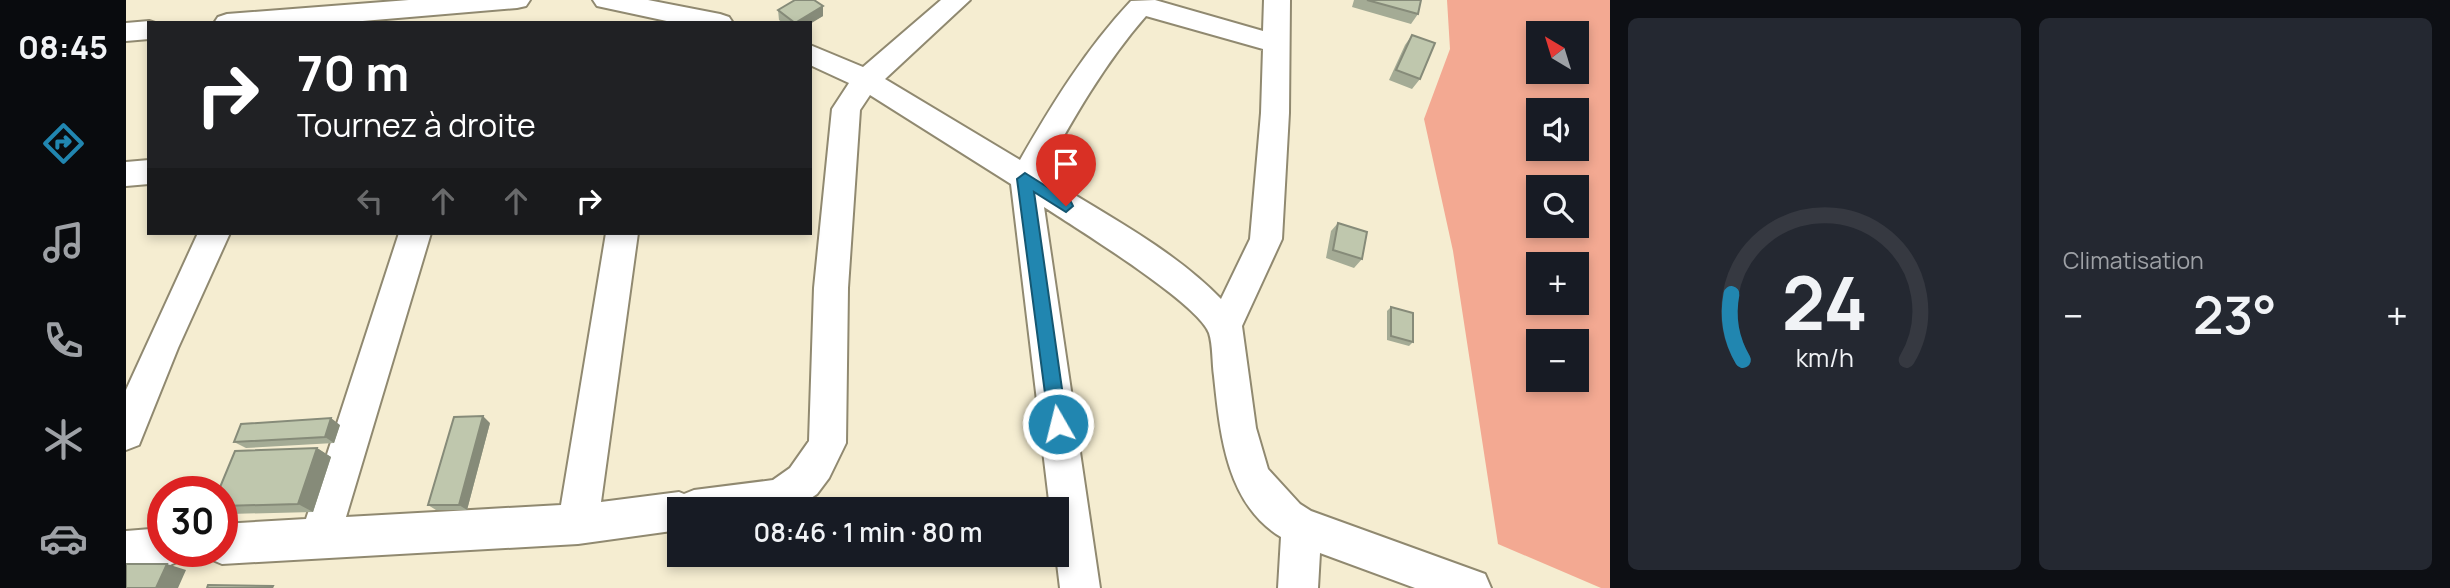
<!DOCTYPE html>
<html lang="fr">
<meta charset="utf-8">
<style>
body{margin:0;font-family:Manrope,sans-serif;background:#242831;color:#f1f3f6;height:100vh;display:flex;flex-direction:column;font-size:26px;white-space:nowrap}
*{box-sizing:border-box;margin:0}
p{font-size:23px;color:#9ea1a6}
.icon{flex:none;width:38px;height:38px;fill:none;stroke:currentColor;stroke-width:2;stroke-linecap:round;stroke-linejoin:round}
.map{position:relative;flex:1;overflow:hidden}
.panel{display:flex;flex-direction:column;gap:18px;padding:18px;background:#0d0f14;width:840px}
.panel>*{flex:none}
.hud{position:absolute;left:21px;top:21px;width:665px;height:214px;border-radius:0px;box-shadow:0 4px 10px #0003;background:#202124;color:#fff;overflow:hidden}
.needle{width:46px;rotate:322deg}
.fabs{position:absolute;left:1400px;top:21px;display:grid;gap:14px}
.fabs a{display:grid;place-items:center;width:63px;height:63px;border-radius:0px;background:#171b24;box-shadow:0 4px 10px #0003;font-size:35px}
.speed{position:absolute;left:21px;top:476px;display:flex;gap:14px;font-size:35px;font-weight:700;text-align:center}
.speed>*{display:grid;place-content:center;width:91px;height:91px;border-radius:50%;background:#171b24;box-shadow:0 4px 10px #0003;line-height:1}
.speed .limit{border:10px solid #d22;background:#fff;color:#111}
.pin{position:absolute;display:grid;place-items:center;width:60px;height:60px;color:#fff;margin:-72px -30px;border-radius:50% 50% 50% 0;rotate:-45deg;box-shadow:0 0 7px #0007}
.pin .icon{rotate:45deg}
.me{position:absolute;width:77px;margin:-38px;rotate:352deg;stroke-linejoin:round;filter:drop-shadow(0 0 5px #0008)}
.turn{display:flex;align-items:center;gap:24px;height:147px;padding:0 35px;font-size:32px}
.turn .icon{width:91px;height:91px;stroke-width:2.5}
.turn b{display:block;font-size:49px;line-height:60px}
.lanes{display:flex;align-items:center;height:66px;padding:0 35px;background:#0003;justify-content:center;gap:35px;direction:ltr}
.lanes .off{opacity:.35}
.big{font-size:52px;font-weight:600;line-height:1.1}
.panel .widget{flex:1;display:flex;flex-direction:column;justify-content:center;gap:10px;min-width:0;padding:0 24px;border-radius:10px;background:#242831}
.panel .dial{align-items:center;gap:0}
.dial svg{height:182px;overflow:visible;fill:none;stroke:#363941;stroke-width:7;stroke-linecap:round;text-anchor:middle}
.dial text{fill:#f1f3f6;stroke:none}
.heat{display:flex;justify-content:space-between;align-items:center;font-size:38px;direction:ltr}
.panel .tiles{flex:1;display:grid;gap:18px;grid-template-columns:repeat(2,1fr)}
.trip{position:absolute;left:541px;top:497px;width:402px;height:70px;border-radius:0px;background:#171b24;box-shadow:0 4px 10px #0003;font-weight:600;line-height:70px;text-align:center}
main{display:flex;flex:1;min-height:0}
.tab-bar{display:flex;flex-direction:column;width:126px;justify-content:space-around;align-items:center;background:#090b0e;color:#9ea1a6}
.tab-bar .icon{width:49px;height:49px}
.tab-bar .selected{color:#2186b0}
.tab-bar b{font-size:32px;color:#f1f3f6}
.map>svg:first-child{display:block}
</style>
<main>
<nav class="tab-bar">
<b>08:45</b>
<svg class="icon selected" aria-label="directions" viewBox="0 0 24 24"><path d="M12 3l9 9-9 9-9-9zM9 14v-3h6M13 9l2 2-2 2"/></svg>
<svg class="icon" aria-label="music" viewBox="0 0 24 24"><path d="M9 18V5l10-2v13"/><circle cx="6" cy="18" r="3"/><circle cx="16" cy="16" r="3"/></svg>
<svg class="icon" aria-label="phone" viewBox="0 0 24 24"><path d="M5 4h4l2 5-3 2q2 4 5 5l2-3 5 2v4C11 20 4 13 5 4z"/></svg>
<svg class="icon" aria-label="climate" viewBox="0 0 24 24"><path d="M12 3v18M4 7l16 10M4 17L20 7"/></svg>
<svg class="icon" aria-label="car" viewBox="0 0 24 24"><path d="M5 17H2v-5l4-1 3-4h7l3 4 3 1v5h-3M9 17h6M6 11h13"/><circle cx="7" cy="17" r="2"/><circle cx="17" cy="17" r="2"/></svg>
</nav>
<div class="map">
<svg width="1484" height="588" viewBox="0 0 1484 588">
<rect width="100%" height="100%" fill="#f5edd1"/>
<!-- green -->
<path fill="#f3a992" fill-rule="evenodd" d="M1321 0H1484V588H1475L1372 544 1327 251 1298 119 1324 49ZM1412 33H1451V72H1412ZM1412 110H1451V149H1412ZM1412 187H1451V226H1412ZM1412 264H1451V303H1412ZM1412 341H1451V380H1412Z"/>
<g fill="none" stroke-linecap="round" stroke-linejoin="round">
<!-- minor casing -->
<g stroke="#908970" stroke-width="4">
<path id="minor" d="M283 0H404L400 6 391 8 213 23H88L92 17 101 14Z
M467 0H522L594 14 603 17 607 23H550L471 6Z
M815 0H844L759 79 894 160C926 104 960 49 1005 1L1029 0 1137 31 1138 0H1164L1163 113 1156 239 1116 326 1130 428 1142 469 1174 504 1185 511 1359 574 1365 588H1289L1194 553 1192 588H1152L1155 537C1100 504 1094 433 1088 376 1086 363 1087 345 1083 333 1072 303 950 228 918 207L974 588H934L930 555 931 509H924L885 184 744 95 734 110 722 288 720 443 703 478 691 494 669 509H553V530L452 544 96 564 82 558 79 551H96V524L180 519 273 233H305L220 517 435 505 480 233H512L475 502 553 492 558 494 568 490 647 480 664 468 683 441 688 288 706 109 723 83 684 65V45L737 67ZM1020 16 1137 49 1135 113 1124 239 1095 299C1047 249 975 212 916 175 947 119 978 64 1020 16Z
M23 21 29 23H23V39L0 41V23Z
M23 160V184L0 186V162Z
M72 233H104L52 348 13 445 0 450V390Z
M37 528V551H56L51 562 37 568 0 571V531Z"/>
</g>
<!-- minor -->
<use href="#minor" fill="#fff" fill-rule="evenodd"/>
</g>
<!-- wall -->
<path fill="#a4ab95" d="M1228 0H1295L1292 14 1285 24 1226 7Z
M652 10 697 16 684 23H657L653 20Z
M1286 35 1294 79 1286 89 1263 80 1279 45Z
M1212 223 1236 259 1228 268 1200 258 1205 231Z
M1265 307 1287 342 1283 346 1261 340V311Z
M364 423 341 510H310L302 505Z
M214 425 208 443 120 448 108 442Z
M191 448 205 457 187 512 103 514 96 511V492Z"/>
<!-- shaded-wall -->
<path fill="#868b79" d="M697 6V16L684 24V23H669Z
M357 416 364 423 341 510 333 505Z
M205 418 214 425 208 443 199 437Z
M191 448 205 457 187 512 172 504Z
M41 564 60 570 52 588H30Z"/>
<!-- building -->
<path fill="#bfc7ad" stroke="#868b79" stroke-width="2" d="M669 0H688L697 6 669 23 652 10Z
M1241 0H1295L1292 14Z
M1286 35 1309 43 1294 79 1270 70Z
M1212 223 1241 232 1236 259 1207 250Z
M1265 307 1287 313V342L1265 336Z
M357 416 333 505H302L328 417Z
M205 418 199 437 108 442 115 424Z
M191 448 172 504 96 506V492H92L109 451Z
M0 564H41L30 588H0Z
M82 585 147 586 146 588H81Z"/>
<!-- route -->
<path fill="#2186b0" stroke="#155772" stroke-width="2" d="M899 173 945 202 947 206 940 212 908 192 941 424 938 430 932 433 926 430 923 424 891 179Z"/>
</svg>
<div class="fabs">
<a><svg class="needle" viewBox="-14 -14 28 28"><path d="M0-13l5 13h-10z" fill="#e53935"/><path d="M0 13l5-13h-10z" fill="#9ea1a6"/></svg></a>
<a><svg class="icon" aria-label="sound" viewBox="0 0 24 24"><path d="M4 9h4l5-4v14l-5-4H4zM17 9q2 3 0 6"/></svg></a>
<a><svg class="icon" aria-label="search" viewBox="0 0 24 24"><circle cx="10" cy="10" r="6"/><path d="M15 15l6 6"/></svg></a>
<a>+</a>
<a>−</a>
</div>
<div class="speed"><div class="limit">30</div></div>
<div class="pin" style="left:940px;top:206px;background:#d93025"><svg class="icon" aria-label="arrive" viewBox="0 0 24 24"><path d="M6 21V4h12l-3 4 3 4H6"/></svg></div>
<svg class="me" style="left:932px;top:424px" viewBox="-20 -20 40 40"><circle r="17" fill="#2186b0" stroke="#fff" stroke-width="3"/><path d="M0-11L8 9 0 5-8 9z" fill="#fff"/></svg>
<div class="trip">08:46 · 1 min · 80 m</div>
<div class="hud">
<div class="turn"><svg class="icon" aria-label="right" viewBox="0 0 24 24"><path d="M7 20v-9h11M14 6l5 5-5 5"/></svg><div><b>70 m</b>Tournez à droite</div></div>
<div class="lanes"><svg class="icon off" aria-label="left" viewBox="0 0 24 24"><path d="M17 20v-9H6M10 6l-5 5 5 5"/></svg><svg class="icon off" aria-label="ahead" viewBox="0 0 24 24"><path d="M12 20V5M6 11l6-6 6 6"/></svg><svg class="icon off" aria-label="ahead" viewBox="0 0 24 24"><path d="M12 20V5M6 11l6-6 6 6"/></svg><svg class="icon" aria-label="right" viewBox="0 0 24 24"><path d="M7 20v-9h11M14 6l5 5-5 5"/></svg></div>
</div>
</div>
<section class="panel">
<div class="tiles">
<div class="widget dial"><svg viewBox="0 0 100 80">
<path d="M14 69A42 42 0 1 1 86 69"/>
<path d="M14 69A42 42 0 0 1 9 40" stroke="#2186b0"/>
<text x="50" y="56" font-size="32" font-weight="700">24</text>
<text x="50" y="72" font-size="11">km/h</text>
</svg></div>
<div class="widget"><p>Climatisation</p>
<div class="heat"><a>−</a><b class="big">23°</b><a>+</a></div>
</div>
</div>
</section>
</main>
